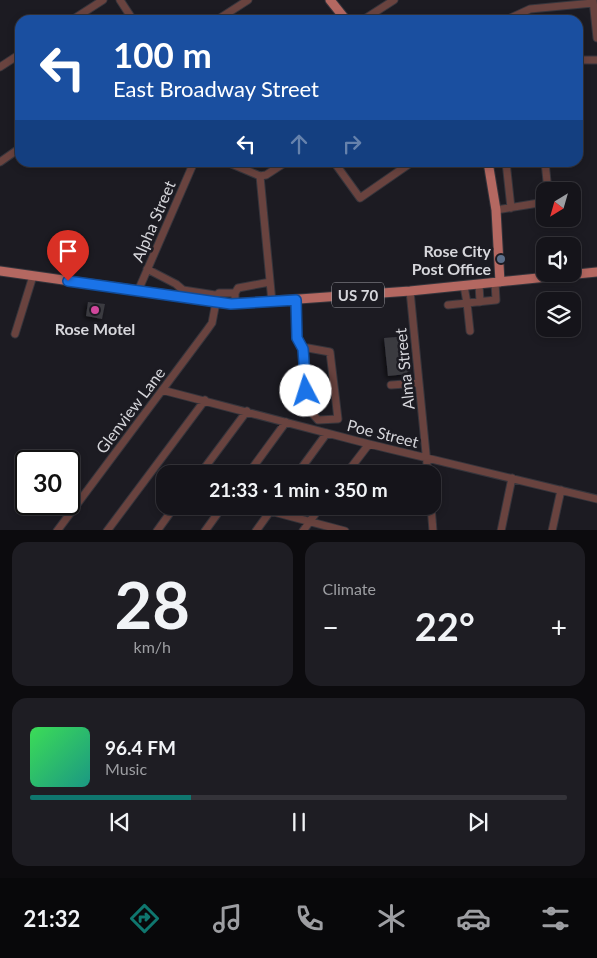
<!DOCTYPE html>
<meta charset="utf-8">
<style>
body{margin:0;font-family:Lato,sans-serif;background:#1e1d23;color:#f1f3f6;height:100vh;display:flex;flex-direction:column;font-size:19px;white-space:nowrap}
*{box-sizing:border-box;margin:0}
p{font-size:16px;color:#9d9ea2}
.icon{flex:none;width:28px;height:28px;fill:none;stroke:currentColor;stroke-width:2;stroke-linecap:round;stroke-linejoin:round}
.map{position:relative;height:530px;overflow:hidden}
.details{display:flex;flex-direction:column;gap:12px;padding:12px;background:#0c0b0e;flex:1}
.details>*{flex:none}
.top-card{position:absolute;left:15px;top:15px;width:568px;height:152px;border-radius:15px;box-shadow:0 2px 8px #0003,0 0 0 1px #343339;background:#1a4fa0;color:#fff;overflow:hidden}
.needle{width:32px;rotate:217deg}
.controls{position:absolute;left:536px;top:182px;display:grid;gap:10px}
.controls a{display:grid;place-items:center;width:45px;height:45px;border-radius:10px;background:#15141a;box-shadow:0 2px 8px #0003,0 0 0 1px #343339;font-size:25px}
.speed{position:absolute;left:15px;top:450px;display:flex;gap:10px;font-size:25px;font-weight:700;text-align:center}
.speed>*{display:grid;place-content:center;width:65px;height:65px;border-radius:50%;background:#15141a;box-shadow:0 2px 8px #0003,0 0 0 1px #343339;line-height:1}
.speed .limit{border:2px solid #111;border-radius:8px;background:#fff;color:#111}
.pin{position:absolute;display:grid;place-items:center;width:42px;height:42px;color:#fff;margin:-51px -21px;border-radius:50% 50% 50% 0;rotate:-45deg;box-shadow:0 0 5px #0007}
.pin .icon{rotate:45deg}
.me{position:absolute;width:55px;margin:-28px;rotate:355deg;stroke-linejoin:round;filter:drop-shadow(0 0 4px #0008)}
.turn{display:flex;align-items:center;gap:18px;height:105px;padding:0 15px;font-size:22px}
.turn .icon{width:65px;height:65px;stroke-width:2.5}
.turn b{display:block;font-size:35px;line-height:42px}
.lanes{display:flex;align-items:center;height:48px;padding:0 15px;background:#0003;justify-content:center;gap:25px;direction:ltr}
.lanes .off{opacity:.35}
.big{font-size:38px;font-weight:700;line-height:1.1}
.details .card{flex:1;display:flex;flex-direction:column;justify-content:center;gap:8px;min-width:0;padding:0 18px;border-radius:15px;background:#1e1d23}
.details .dial{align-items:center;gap:0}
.dial b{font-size:65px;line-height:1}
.song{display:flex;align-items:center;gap:15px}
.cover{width:60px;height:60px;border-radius:8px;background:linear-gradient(135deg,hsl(130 70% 55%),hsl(170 70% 35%))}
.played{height:5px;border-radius:2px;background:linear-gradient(90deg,#0f766e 30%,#343339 30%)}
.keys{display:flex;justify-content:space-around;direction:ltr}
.heat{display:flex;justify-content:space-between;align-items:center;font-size:28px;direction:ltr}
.details .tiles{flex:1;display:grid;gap:12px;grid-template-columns:1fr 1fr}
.card:last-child{grid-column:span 2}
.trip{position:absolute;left:156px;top:465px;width:285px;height:50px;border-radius:15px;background:#15141a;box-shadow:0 2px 8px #0003,0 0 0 1px #343339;font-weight:700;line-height:50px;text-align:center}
.tabs{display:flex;height:80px;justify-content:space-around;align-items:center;background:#08080a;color:#9d9ea2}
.tabs .icon{width:35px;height:35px}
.tabs .selected{color:#0f766e}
.tabs b{font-size:22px;color:#f1f3f6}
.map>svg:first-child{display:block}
</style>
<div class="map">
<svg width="597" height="531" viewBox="0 0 597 531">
<defs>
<filter id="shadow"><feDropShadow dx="-2" dy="2" stdDeviation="2.5" flood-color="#0009"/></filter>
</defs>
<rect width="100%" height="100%" fill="#1c1b22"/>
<!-- building -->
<path fill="#3a3a41" filter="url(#shadow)" d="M88 302 105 304 102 319 86 316Z
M408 336 411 371 407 372 408 374 388 376 384 338Z"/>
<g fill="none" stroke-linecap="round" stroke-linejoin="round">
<!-- minor casing -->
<g stroke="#36353c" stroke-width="9">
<path id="minor" d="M120 0 133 20
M593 0 597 38
M72 20 103 0
M217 20 248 0
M363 20 394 0
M506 20 530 9 593 3
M578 60H597
M0 67 20 54
M0 162 20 148
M227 162 260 176 272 302
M334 162 360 198 412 162
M506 162 511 208
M545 162 548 191
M260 176 266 175 286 162
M496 210 545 202
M147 269 176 284 183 290
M479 284 480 302
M464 286 467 303 496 300 495 283
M138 291 194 162
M410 291 428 474
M180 294 183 290 215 295
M213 298 219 293H235
M296 300 297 338 303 349
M235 304V293L238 288 270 282
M448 305 467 303 470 331
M15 334 33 276
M308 348 330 352 338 419 318 420 310 411 308 404 303 349Z
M391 385 419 383
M162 390 369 444 597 499
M200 474 247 411
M248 474 286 422
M297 474 327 433
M346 474 369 444
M431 506 433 531
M270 511 345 531
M57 531 207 330 212 323 216 302
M107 531 205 400
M157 531 175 506
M205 531 223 506
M256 531 274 506
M303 531 321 506
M501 531 512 478
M552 531 561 490"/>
</g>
<!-- major casing -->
<g stroke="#36353c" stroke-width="11">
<path id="major" d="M330 0 346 20
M488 162 496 210 500 282
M0 271 231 304 410 291 597 272"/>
</g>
<!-- minor -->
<use href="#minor" stroke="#69433f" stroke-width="7"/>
<!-- major -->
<use href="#major" stroke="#b46861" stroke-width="9"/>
</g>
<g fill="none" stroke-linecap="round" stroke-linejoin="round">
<!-- route casing -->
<g stroke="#114b97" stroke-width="12">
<path id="route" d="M68 281 231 304 296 300 297 338 303 349 306 391"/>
</g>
<!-- route -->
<use href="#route" stroke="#1a73e8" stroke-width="9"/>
</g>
<!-- markers -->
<circle fill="#5c6f8a" stroke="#1c1b22" stroke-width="2" cx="501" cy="259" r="5"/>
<circle fill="#d1479c" stroke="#1c1b22" stroke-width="2" cx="95" cy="310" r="5"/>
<g text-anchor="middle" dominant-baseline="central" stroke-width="5" stroke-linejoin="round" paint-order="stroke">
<!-- shield labels -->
<rect fill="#1c1b22" stroke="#9e9ea4" stroke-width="1" x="332" y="282.5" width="52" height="25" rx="4"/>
<g font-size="15" font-weight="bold" fill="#d6d6db">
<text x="358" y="295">US 70</text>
</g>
<!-- street labels -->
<g font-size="16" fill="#d6d6db" stroke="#1c1b22">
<text transform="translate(153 221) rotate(-67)">Alpha Street</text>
<text transform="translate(404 369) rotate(-96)">Alma Street</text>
<text transform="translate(130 410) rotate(-53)">Glenview Lane</text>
<text transform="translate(383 433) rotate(14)">Poe Street</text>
</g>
<!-- poi labels -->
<g font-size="16" font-weight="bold" fill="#d6d6db" stroke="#1c1b22" text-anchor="end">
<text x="491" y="250">Rose City<tspan x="491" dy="18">Post Office</tspan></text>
<text x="95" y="328" text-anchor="middle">Rose Motel</text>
</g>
</g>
</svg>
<div class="controls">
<a><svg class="needle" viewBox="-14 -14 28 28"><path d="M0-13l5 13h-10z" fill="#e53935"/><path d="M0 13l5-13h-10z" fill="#9d9ea2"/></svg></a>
<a><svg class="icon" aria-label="sound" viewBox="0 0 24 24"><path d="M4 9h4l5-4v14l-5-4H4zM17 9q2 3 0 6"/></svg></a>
<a><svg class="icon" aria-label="layers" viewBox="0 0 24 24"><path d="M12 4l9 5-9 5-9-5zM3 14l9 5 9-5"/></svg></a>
</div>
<div class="speed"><div class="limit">30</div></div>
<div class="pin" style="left:68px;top:281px;background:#d93025"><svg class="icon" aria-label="arrive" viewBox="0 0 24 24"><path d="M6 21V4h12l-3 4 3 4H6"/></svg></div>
<svg class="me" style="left:306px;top:391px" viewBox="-20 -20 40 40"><circle r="19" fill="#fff"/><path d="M0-13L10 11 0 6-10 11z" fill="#1a73e8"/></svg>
<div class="trip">21:33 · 1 min · 350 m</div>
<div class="top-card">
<div class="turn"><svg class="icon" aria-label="left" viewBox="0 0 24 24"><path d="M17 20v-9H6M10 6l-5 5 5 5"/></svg><div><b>100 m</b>East Broadway Street</div></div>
<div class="lanes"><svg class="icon" aria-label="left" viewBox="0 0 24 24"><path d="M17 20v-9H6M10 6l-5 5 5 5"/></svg><svg class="icon off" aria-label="ahead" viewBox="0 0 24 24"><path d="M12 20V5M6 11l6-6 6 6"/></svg><svg class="icon off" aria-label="right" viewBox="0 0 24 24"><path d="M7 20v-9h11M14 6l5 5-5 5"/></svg></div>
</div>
</div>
<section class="details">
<div class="tiles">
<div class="card dial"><b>28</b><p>km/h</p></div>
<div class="card"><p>Climate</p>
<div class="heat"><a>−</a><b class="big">22°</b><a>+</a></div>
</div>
<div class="card">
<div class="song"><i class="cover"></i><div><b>96.4 FM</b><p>Music</p></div></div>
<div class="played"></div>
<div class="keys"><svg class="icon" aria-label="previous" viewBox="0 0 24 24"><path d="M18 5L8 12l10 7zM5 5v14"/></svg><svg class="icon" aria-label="pause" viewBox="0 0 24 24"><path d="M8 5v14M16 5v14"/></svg><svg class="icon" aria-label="next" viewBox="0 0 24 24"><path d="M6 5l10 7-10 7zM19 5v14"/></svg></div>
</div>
</div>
</section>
<nav class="tabs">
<b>21:32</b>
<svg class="icon selected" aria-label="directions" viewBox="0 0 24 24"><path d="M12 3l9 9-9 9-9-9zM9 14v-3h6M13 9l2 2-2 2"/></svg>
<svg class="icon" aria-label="music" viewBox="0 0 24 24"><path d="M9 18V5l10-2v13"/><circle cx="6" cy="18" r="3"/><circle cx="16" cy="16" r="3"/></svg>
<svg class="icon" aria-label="phone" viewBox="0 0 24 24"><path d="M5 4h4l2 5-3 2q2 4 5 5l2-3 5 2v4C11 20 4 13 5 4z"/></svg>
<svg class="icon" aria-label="climate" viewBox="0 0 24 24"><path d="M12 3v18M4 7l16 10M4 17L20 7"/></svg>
<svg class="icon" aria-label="car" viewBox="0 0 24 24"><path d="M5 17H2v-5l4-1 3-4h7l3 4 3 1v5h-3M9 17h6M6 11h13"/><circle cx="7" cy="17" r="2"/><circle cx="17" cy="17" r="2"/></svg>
<svg class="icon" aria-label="filters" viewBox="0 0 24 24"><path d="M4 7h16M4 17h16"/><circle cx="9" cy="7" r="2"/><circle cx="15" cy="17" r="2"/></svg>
</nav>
